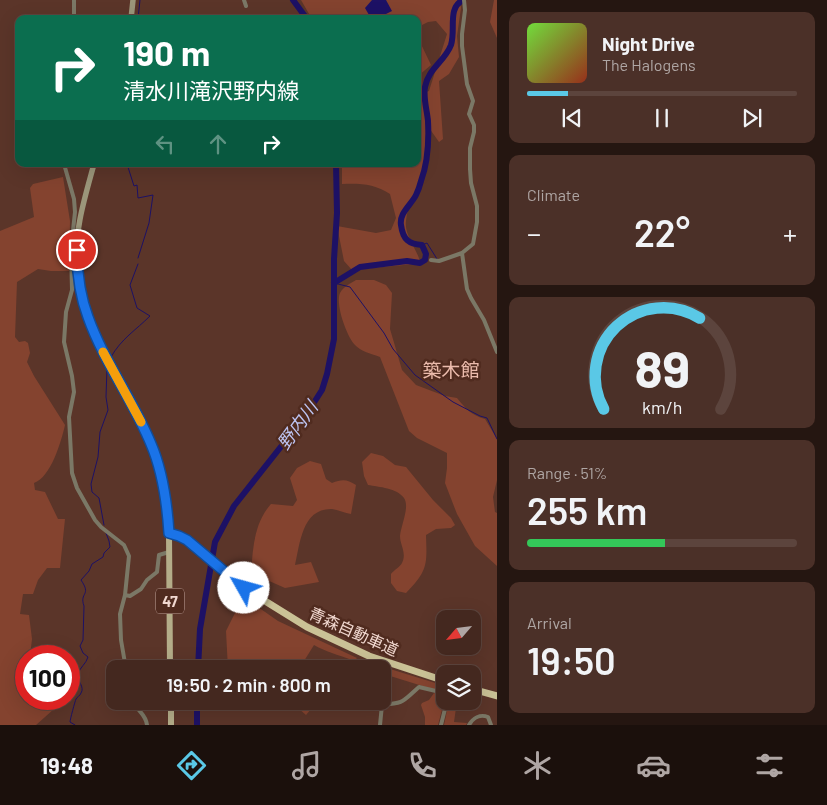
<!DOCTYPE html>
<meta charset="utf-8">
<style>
body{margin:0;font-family:Barlow,"Noto Sans JP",sans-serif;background:#4b3028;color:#f1f3f6;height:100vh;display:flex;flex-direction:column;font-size:19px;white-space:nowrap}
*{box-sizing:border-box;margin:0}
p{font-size:16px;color:#afa6a4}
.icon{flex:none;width:28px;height:28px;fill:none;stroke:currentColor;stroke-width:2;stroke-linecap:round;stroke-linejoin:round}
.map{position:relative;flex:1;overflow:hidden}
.drawer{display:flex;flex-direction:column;gap:12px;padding:12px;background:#251611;width:330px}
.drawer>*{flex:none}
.hud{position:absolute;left:15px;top:15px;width:406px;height:152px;border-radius:10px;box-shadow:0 5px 20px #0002,0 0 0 1px #5c443d;background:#0b6e4f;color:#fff;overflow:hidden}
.needle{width:32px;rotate:242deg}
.tools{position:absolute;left:436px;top:610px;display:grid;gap:10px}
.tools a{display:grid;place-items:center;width:45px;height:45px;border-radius:10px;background:#44281f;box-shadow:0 5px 20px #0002,0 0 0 1px #5c443d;font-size:25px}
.speed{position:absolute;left:15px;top:645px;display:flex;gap:10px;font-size:25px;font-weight:700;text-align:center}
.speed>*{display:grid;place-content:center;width:65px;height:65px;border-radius:50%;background:#44281f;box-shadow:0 5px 20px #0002,0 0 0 1px #5c443d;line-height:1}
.speed .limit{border:8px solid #d22;background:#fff;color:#111}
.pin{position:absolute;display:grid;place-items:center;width:42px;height:42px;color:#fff;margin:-21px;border:2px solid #fff;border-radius:50%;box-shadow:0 1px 5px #0007}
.me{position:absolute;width:55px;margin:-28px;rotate:308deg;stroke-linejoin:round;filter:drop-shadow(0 0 4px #0008)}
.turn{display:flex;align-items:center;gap:18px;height:105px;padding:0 25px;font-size:22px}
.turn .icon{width:65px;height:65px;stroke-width:2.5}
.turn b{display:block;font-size:35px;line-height:42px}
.lanes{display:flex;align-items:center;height:48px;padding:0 25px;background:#0003;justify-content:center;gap:25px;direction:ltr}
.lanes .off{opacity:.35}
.big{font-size:38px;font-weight:600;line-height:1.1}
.drawer .widget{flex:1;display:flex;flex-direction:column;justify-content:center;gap:8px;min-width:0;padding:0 18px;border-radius:10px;background:#4b3028}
.drawer .dial{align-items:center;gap:0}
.dial svg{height:130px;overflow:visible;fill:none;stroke:#5c443d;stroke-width:7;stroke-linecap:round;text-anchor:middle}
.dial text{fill:#f1f3f6;stroke:none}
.song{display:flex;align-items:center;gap:15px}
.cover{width:60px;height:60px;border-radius:8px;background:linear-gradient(135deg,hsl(100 70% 55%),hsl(10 70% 35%))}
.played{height:5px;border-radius:2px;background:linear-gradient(90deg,#5ac8e6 15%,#5c443d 15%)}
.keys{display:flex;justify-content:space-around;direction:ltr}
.heat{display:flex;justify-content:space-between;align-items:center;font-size:28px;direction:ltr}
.charge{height:8px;border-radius:4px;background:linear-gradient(90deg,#34c759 51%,#5c443d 0)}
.trip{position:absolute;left:106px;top:660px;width:285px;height:50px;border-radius:10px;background:#44281f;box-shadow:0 5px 20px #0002,0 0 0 1px #5c443d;font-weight:600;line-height:50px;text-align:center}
.menu{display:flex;height:80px;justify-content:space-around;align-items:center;background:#1b100c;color:#afa6a4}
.menu .icon{width:35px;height:35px}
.menu .selected{color:#5ac8e6}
.menu b{font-size:22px;color:#f1f3f6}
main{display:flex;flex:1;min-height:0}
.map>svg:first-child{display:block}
</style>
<main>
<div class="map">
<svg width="497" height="725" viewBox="0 0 497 725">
<rect width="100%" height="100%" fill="#5b3529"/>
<!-- green -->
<path fill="#84432f" d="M301 0H460L461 8 457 36 459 57 449 74 439 81 443 139 439 142 425 122C427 138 429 157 423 173 418 188 407 204 406 221 404 234 416 248 420 261L414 264 352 270 344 261 337 226 376 233 391 230 396 218 390 194C375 184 360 183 342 184V164H418V97L420 94 429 91 447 34 436 21 428 22 418 27 421 44 431 65 418 76V19H394V16L386 19H312Z
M494 0H497V38L490 22Z
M63 177 70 221 69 271H51L38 269 17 282 15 337 19 342 25 341 28 343 30 353 27 362 34 376 65 425C61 442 51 477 34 483L35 490 45 492 58 519H65L60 568H47L38 580 33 594H23L20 614 29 615 32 639 30 656H26V699H54V709L36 725H0V231L34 217 30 188 33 184Z
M356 280H374L386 285 392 293 390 329 402 370 416 385 445 396 457 398C466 409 471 415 485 419L497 439V480L493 497 495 512 497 513V566L475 546 457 514 445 483 447 468V453L417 438 409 431 380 357C372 354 360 351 355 345 347 337 335 304 340 293 343 287 351 283 356 280Z
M371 453 383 456 395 465 406 467 433 500 451 518 455 525 451 528 436 529 426 535C427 565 428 570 406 593L397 591 391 583V574C394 570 400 567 402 563 407 553 400 545 400 536 401 525 410 507 404 498 397 488 379 487 368 485L364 476 362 462Z
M310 461 321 464 326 479 332 483C342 479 347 479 356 485L351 514C345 513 338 510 332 509 302 508 300 544 295 565L311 562 319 582 285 588 251 573C253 548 254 523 271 504L293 506 297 500 290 478 297 468Z
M245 598 278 621 357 658 355 660H352C339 655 326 652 314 645L299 669H228L226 631 240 603Z
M361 660 445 686V693L387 675 383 673 382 669H372L360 663Z
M434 693 442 696 444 702 438 725H425V717L421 705 422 703 429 700Z
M290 701H304L311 709 306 715Z
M449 701H457L454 722 467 723 466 725H444Z"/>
<!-- water -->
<path fill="#1d1165" d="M372 0H386L392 11 384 15H369L365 8Z"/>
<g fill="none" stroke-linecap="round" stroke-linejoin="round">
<!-- stream -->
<path stroke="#1d1165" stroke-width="1" d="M138 19 140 0
M127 164 134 186 137 185 138 198 153 195 149 223 138 258
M422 245 427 243 437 259
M334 283 350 287 384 333 393 349 415 375 453 402 480 416 487 418 497 439
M111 357C121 339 136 330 150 316L137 308 130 285 138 264
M104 525 99 498 92 492 91 484 98 457 100 432 108 410 106 397 107 368
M75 725 70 722C70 720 75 701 76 699 77 697 80 696 81 693 85 687 77 681 78 674 80 667 86 664 88 657L83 653 80 646 83 640 84 606C79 592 92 596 81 580L89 571 92 564 103 557 104 553 110 547 109 541 106 533"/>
<!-- river -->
<path stroke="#1d1165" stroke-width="6" d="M293 0 307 19
M334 283 360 267 407 261 420 263 425 260 426 254 422 245C409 244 403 240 401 225 399 213 411 205 416 195 418 191 420 185 421 181 428 162 429 140 428 121 427 110 423 98 425 87 428 69 445 61 451 45 456 30 447 8 463 0
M198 669 200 629 215 542 234 506 306 415 322 390 327 374 334 339V259L337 213 336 164
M197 701V725"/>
<!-- street -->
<path stroke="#7b7866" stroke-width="4" d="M244 0 246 6
M464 0 465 10 462 34V46L467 84 473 101 469 114 474 125V132L470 148V169L471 183 477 206V222L473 244 462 253 467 289 471 298 484 320 497 352
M74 19V0
M16 155H19
M64 164 74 199 75 212 71 249 72 290 66 312 64 342 72 376 74 392 69 417 72 473 77 488 95 520 101 527 124 545 129 556 125 595 120 614 121 640 126 669
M431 260 439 261 462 253
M125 595 130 596 141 589 147 580 157 572 159 555 169 552
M133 701C137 711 146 714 147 725
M381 701 382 705C405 703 402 702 419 687L440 692 445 695
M380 725 382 705
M441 725 447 701
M469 725C473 718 480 714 488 717L491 725"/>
<!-- secondary -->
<path stroke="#9b967a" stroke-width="5.5" d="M131 19 133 0
M94 164C85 197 74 231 77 265 82 333 126 383 151 444 163 472 167 503 169 533"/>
<!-- primary -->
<path stroke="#b4ad89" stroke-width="6" d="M169 533 170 669
M171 701V725"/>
<!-- highway -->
<path stroke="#cac296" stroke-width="7" d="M169 533 184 538 244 588 307 627 369 656 445 681
M472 689 497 696"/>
</g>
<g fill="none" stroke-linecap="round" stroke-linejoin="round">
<!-- route casing -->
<g stroke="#114b97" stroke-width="12">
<path id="route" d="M77 250C77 272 80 296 88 317 104 362 133 400 151 444 163 472 167 502 169 533L179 536 187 540 244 588"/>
</g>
<!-- route -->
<use href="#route" stroke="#1a73e8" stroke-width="9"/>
<!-- slow -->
<path stroke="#f59e0b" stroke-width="9" d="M103 352 141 422"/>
</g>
<g text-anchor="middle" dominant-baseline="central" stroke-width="5" stroke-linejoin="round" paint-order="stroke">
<!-- shield labels -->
<rect fill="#502b1f" stroke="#c1a49b" stroke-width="1" x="156" y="588.5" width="28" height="25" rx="4"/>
<g font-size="15" font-weight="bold" fill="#f1d8d0">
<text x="170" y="601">47</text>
</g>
<!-- street labels -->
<g font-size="16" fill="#f1d8d0" stroke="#502b1f">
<text transform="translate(354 631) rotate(24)">青森自動車道</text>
</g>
<!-- water labels -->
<g font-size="18" font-style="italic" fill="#bdc4f2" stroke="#502b1f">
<text transform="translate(297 425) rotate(-54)">野内川</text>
</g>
<!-- quarter labels -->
<g font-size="19" fill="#ebbbac" stroke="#502b1f">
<text x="451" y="369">築木館</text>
</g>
</g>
</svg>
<div class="tools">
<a><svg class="needle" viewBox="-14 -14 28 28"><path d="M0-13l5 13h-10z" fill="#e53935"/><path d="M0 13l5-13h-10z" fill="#afa6a4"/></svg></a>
<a><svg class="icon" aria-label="layers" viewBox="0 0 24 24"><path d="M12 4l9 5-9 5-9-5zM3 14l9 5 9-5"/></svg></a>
</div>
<div class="speed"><div class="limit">100</div></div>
<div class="pin" style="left:77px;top:250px;background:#d93025"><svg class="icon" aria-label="arrive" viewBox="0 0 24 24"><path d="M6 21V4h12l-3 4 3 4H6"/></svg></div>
<svg class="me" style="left:244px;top:588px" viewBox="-20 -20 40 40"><circle r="19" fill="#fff"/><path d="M0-13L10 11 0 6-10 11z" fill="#1a73e8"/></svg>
<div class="trip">19:50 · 2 min · 800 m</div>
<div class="hud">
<div class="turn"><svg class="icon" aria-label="right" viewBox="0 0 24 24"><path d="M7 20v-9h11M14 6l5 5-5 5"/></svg><div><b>190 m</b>清水川滝沢野内線</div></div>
<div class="lanes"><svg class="icon off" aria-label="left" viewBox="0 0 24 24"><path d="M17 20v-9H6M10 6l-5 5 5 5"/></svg><svg class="icon off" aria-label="ahead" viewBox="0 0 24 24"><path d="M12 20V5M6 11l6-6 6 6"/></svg><svg class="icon" aria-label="right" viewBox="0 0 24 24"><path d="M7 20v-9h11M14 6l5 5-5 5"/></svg></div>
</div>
</div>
<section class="drawer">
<div class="widget">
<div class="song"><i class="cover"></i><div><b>Night Drive</b><p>The Halogens</p></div></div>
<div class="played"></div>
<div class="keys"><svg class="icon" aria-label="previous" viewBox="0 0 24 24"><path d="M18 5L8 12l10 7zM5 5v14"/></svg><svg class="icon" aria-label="pause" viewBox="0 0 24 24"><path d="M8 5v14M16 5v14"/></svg><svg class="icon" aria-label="next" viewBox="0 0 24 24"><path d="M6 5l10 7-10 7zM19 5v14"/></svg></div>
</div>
<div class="widget"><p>Climate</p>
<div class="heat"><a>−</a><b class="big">22°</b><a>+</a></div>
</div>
<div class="widget dial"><svg viewBox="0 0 100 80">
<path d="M14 69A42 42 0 1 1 86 69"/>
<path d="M14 69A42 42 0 0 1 73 13" stroke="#5ac8e6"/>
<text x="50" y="56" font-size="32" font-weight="700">89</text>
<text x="50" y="72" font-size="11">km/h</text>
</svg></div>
<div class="widget"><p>Range · 51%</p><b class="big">255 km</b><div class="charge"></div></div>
<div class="widget"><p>Arrival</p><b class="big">19:50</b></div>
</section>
</main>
<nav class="menu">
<b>19:48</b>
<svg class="icon selected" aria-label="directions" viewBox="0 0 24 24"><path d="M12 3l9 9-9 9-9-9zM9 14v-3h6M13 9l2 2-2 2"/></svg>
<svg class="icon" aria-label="music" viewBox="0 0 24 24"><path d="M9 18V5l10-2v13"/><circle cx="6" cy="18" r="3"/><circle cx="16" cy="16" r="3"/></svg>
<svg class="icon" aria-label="phone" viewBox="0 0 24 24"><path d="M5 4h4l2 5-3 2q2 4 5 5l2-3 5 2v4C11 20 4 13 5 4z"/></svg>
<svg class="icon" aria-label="climate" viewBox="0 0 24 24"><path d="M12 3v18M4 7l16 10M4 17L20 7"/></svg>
<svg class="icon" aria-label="car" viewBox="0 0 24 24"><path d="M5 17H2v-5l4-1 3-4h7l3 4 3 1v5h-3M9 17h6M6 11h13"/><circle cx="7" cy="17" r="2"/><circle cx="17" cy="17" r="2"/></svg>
<svg class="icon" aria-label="filters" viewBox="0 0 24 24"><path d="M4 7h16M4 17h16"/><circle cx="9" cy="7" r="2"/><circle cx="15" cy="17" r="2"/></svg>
</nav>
